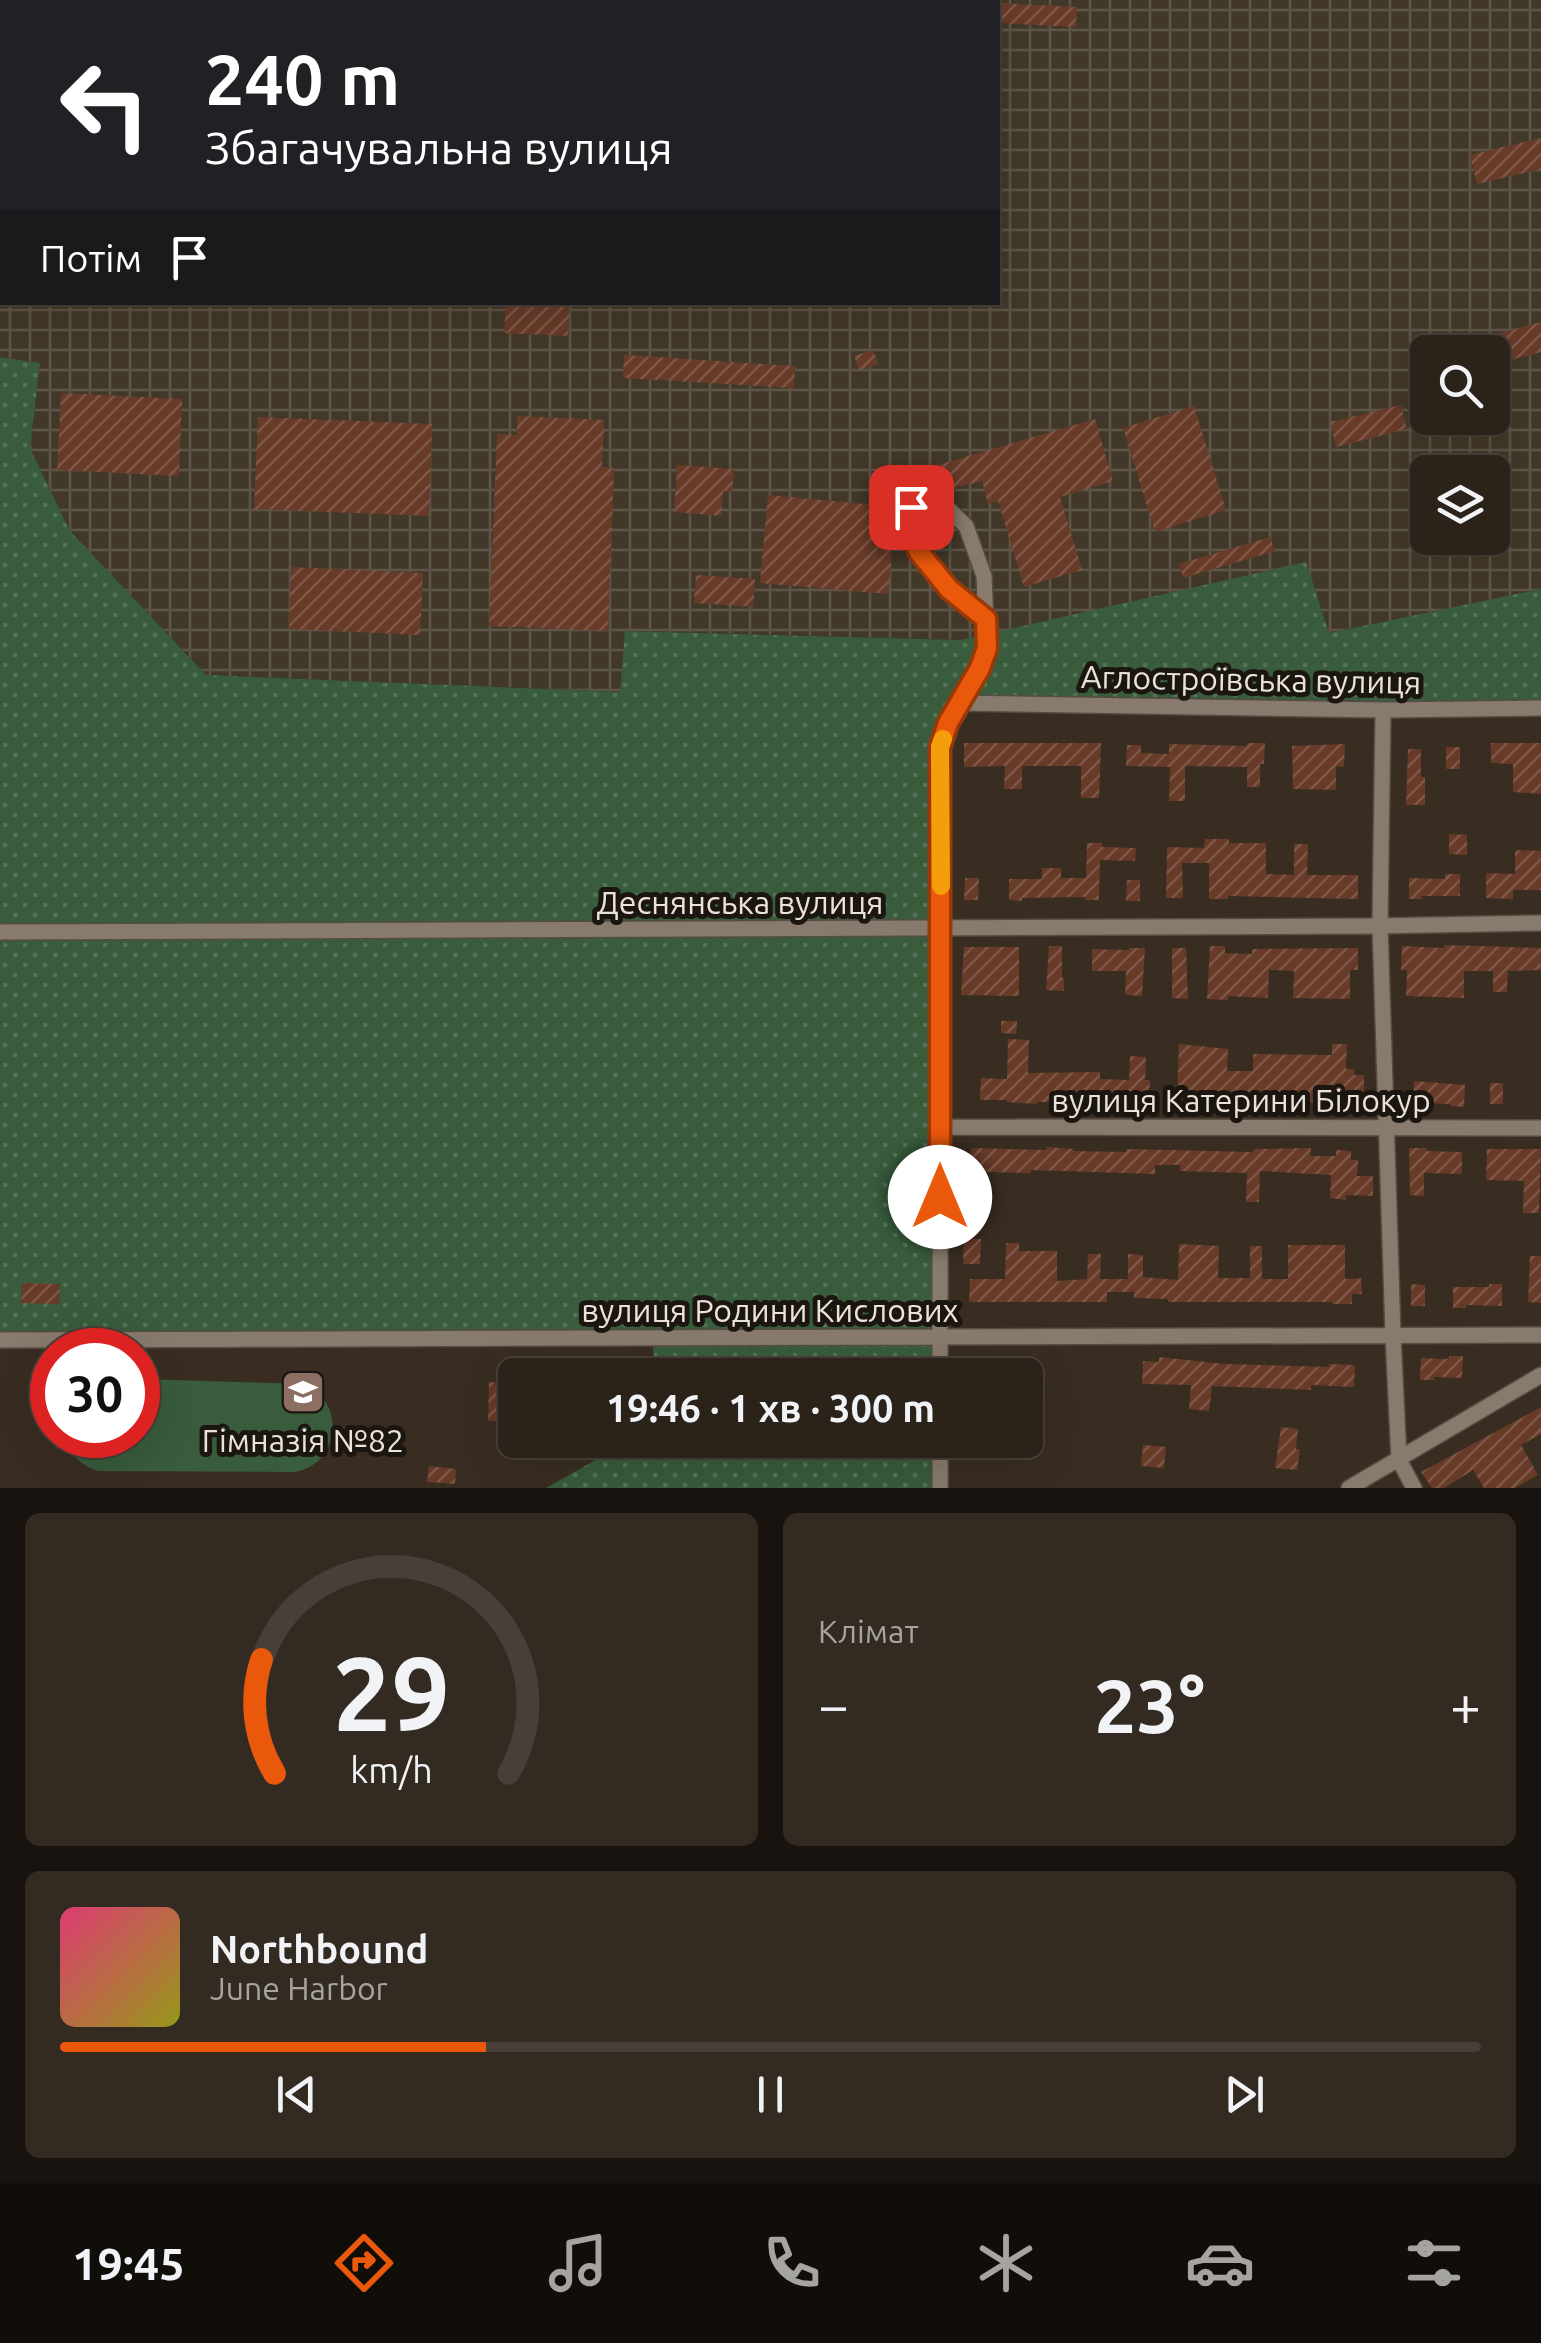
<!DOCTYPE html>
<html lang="uk">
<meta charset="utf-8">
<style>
body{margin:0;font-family:Ubuntu,sans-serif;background:#332a22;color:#f1f3f6;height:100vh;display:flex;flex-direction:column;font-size:38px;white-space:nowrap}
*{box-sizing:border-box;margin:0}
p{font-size:32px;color:#a6a4a2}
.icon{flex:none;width:55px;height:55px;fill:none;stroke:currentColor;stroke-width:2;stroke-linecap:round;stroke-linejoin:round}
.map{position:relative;height:1488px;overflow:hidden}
.sheet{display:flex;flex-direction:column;gap:25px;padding:25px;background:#18130e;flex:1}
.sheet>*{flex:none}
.guide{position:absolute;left:0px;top:0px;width:1000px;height:305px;box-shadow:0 10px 40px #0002,0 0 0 2px #473f38;background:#202124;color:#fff;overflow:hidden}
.buttons{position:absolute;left:1410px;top:335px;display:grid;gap:20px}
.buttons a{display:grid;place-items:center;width:100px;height:100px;border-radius:15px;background:#2b2219;box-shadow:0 10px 40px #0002,0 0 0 2px #473f38;font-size:50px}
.speed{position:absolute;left:30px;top:1328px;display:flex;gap:20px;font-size:50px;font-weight:700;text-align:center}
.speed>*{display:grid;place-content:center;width:130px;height:130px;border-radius:50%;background:#2b2219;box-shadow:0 10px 40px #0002,0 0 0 2px #473f38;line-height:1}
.speed .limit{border:15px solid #d22;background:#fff;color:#111}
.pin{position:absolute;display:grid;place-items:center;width:85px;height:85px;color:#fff;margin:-42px;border-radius:20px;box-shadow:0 5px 15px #0006}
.me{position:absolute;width:110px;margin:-55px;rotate:0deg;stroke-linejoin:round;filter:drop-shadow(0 0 8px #0008)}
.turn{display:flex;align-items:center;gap:35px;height:210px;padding:0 40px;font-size:45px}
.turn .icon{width:130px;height:130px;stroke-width:2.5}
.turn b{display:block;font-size:70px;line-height:85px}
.then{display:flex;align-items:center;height:95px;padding:0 40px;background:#0003;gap:20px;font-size:38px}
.big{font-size:75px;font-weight:600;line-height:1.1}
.sheet .tile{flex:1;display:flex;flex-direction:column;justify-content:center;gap:15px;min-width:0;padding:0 35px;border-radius:15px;background:#332a22}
.sheet .dial{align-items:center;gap:0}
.dial svg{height:260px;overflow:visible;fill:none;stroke:#473f38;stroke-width:7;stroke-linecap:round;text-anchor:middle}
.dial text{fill:#f1f3f6;stroke:none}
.song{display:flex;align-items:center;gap:30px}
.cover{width:120px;height:120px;border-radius:15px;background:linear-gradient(135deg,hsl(340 70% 55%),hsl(60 70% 35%))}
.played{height:10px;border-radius:5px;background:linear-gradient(90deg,#ea580c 30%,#473f38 30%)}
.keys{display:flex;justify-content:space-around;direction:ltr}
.heat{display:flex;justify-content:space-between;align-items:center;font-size:55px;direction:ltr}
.sheet .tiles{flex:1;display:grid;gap:25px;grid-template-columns:1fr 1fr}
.tile:last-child{grid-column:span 2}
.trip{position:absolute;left:498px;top:1358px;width:545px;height:100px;border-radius:15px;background:#2b2219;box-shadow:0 10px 40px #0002,0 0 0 2px #473f38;font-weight:600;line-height:100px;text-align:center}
.menu{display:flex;height:160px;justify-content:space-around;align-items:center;background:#110e0a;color:#a6a4a2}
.menu .icon{width:70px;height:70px}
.menu .active{color:#ea580c}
.menu b{font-size:45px;color:#f1f3f6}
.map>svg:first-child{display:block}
</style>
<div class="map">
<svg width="1541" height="1488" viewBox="0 0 1541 1488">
<defs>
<pattern id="industrial-grid" width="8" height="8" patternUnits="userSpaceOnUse" patternTransform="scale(2.5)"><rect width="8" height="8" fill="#423829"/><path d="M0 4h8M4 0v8" fill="none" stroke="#5d5547"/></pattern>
<pattern id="park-dots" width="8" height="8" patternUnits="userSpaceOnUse" patternTransform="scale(2.5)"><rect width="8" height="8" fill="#385c3c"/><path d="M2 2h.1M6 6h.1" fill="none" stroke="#557358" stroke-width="1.8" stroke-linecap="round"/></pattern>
<pattern id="building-hatch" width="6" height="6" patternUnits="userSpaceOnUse" patternTransform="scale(2.5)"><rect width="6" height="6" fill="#683a28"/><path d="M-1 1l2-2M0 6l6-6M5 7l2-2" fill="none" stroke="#7e5647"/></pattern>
</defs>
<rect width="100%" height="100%" fill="#392d21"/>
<!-- industrial -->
<path fill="url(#industrial-grid)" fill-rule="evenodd" d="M0 0H1541V589L1329 633 1306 563 970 640 626 631 621 692 206 675 70 531 30 448 40 363 0 357ZM2 2H998V302H2ZM1428 352H1492V418H1428ZM1428 472H1492V538H1428Z"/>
<!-- park -->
<path fill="url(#park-dots)" d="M0 357 40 363 30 448 70 531 206 675 620 692 625 631 960 640 1306 562 1329 633 1541 589V708L960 703 940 747V1375H656L652 1339 0 1340Z
M631 1440H940V1488H546Z"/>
<!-- pitch -->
<path fill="#385c3c" d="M138 1379 306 1384C346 1404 340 1464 295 1472L98 1471C80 1465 68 1453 62 1435H138Z"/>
<!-- building -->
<path fill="url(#building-hatch)" d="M998 3 1077 7 1076 27 998 23Z
M1541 138V169L1477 184 1470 155Z
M506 302H570L568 336 504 333Z
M1541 322V352L1492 365V352H1444V348Z
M873 350 878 364 859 370 854 356Z
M624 355 795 366 794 388 623 378Z
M61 393 182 399 179 476 57 470Z
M1401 405 1407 429 1336 447 1330 422Z
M1194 406 1226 510 1155 532 1123 428Z
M517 416 604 420 602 467 614 468 608 631 489 626 497 434 517 435Z
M258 417 432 424 429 516 254 509Z
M1095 419 1113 481 1060 497 1082 570 1024 587 998 501 988 504 982 481 942 491 934 466Z
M677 465 734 469 732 492 723 491 721 516 674 512Z
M768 495 896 507 888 594 760 583Z
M1270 537 1275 551 1183 578 1179 564Z
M291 567 423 573 420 635 289 629Z
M696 575 755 579 753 607 694 603Z
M964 743H1101L1099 798H1081V766H1022V789H1004L1005 766 964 767Z
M1247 743H1265L1264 764H1260V787H1247V767L1185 766V801H1169L1170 767 1126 766 1127 745H1141V753L1169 754V744L1247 746Z
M1491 743H1541V794L1513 792V764L1491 763Z
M1345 744 1344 767 1336 766V790L1293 789 1292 746Z
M1446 747H1460V769H1446Z
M1408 749H1421V777H1425V805H1406Z
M1449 834 1467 835V855L1449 854Z
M1205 839H1229V843H1266V874L1294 875V844H1308L1307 875H1358V899L1228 896V899H1209V863H1182L1183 898H1166L1167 847 1204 848Z
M1087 843H1102V847L1136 848 1135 861 1100 860 1099 900H1085V897L1022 898V901L1009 900V879H1042V868H1061V878H1086Z
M1515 850 1541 851V890H1513V899L1486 898V873L1515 874Z
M1445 874H1460V896H1422V899H1409V878L1445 879Z
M965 878H979L978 900H964Z
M1127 880H1140V901H1126Z
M1444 945 1541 948V970L1508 971 1507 992H1493V971H1464V998L1406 996 1407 970H1401L1402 946 1444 948Z
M1049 946H1062V978H1064V991L1046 990Z
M1210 946H1225V953L1252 954V949L1358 948V970H1350V999L1293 998 1294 971 1269 970 1268 998 1228 996V1000L1207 999Z
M964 947H1019V996L961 995Z
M1129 948H1145L1142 996 1125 995 1126 971H1092V949L1129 950Z
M1172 948H1186L1188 999 1172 998Z
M1001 1021H1017L1016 1034 1001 1033Z
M1008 1039 1029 1040 1028 1073 1100 1072V1079L1129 1080 1130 1056 1146 1057 1145 1080H1150L1149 1102 1069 1100V1102H1037V1104L1007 1102V1100H980L981 1078 1007 1079Z
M1179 1044 1228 1049 1227 1071H1253V1054L1332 1055V1044H1347L1346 1069H1354V1075H1364V1101L1253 1104V1102H1211V1099H1177Z
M1414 1081 1465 1085 1464 1107 1451 1106V1104L1413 1103Z
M1490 1083H1503V1104H1490Z
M1047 1147 1073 1149V1151L1126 1152V1149L1253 1152V1149L1311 1148 1310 1156H1336V1150L1351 1151V1160H1358L1357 1176H1373V1196L1346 1195V1200L1330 1198 1331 1175 1260 1171 1259 1202H1246L1247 1173 1180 1171V1165H1155V1174L1031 1170V1173L986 1172 985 1201 969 1200 971 1148 1046 1150Z
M1409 1148H1427V1151L1462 1152V1174L1424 1173V1196L1410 1195Z
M1487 1149H1541L1539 1213H1523L1524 1181 1486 1180Z
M964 1239H981L980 1264H963Z
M1006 1243H1019V1251H1057V1281L1087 1279 1088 1254H1101L1100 1279H1128V1254L1143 1255V1277L1178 1280 1179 1244 1219 1246 1218 1278H1250V1246H1262V1279H1288V1245H1345V1279L1361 1278 1362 1294H1352V1304H1332V1302H1168V1299L1134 1298V1292H1107V1302H969L970 1279H1005Z
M1530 1256H1541V1303L1528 1302Z
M22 1283 60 1284 59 1304 21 1303Z
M1411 1284 1425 1285V1306H1411Z
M1489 1284H1502V1306L1466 1305V1308H1453V1287H1489Z
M1449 1356H1463L1462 1378 1434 1377V1380H1420L1421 1358 1449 1359Z
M1159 1357 1224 1364 1329 1367V1364L1355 1365 1354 1387 1311 1385V1390L1212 1386 1209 1411 1189 1409 1191 1385 1142 1384 1143 1361 1159 1362Z
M489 1382 506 1383V1390L515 1391V1422L488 1421Z
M1541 1407V1434L1521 1445 1538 1475 1515 1488H1484L1473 1470 1444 1488H1432L1421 1472Z
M1281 1427 1298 1429 1296 1449 1300 1450 1297 1470 1275 1468Z
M1143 1445 1166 1447 1164 1468 1141 1466Z
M429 1466 456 1469 455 1484 427 1482Z"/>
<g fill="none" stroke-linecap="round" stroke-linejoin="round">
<!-- minor casing -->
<g stroke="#554b40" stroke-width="18">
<path id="minor" d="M960 703 1383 710 1541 708
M1383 710 1380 926 1393 1335 1399 1460 1414 1488
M0 932 1372 926 1541 923
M941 1127 1541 1128
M0 1340 1541 1335
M940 1375V747L948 723 980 668 987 648 984 576 966 526 944 505 924 495 911 507 906 529C927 566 951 594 986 619
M940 1488V1440
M1349 1488 1541 1375"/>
</g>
<!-- minor -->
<use href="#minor" stroke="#887a6c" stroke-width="15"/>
</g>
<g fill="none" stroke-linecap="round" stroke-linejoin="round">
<!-- route casing -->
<g stroke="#983908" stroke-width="25">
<path id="route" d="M911 507 906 529 919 552 949 589 986 619 987 648 980 668 948 723 940 747V1197"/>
</g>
<!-- route -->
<use href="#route" stroke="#ea580c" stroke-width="18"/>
<!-- slow -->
<path stroke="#f59e0b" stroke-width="18" d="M941 886 940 747 943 739"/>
</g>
<!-- icons -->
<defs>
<g id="school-square" transform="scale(2.25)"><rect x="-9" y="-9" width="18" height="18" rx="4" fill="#8d6e63" stroke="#1c1611"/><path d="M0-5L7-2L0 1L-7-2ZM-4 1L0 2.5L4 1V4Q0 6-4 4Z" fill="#fff"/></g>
</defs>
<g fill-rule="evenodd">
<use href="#school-square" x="303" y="1392"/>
</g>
<g text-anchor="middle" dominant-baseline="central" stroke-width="10" stroke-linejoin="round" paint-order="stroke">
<!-- street labels -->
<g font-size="32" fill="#ebe3db" stroke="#1c1611">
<text transform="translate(1251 679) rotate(1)">Аглостроївська вулиця</text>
<text x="740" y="902">Деснянська вулиця</text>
<text x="1241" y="1100">вулиця Катерини Білокур</text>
<text x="770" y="1310">вулиця Родини Кислових</text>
</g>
<!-- poi labels -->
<g font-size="32" fill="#ebe3db" stroke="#1c1611">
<text x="303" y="1440">Гімназія №82</text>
</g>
</g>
</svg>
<div class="buttons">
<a><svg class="icon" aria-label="search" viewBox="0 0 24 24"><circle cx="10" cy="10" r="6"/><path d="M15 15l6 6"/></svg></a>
<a><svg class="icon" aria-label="layers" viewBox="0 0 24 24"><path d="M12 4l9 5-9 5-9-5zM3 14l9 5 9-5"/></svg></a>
</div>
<div class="speed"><div class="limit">30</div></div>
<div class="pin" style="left:911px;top:507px;background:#d93025"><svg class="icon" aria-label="arrive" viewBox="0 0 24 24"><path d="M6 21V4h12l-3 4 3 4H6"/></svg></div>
<svg class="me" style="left:940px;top:1197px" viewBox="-20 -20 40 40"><circle r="19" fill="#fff"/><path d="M0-13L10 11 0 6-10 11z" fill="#ea580c"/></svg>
<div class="trip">19:46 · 1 хв · 300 m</div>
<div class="guide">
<div class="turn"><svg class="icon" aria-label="left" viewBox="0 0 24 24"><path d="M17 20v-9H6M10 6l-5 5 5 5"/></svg><div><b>240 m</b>Збагачувальна вулиця</div></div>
<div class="then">Потім<svg class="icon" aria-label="arrive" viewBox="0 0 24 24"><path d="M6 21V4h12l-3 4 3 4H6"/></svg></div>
</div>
</div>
<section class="sheet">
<div class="tiles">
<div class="tile dial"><svg viewBox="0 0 100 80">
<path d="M14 69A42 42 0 1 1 86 69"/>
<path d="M14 69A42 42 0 0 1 10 34" stroke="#ea580c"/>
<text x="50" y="56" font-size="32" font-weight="700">29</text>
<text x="50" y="72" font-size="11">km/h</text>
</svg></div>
<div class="tile"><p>Клімат</p>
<div class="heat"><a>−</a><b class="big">23°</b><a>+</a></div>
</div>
<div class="tile">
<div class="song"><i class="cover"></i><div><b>Northbound</b><p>June Harbor</p></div></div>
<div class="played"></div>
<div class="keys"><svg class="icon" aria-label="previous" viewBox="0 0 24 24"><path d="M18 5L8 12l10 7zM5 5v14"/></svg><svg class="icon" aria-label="pause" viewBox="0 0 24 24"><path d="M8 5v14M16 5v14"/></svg><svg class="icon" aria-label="next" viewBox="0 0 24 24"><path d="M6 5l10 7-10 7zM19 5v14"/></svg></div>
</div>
</div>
</section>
<nav class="menu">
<b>19:45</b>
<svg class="icon active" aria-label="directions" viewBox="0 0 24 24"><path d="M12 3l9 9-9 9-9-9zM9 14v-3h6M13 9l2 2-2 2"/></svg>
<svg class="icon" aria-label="music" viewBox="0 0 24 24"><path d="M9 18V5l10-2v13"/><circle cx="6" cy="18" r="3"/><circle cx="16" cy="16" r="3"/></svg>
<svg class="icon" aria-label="phone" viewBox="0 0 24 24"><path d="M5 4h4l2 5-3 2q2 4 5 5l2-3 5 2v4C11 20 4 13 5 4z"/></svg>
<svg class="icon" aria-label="climate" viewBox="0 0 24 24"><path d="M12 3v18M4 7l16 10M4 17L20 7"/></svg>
<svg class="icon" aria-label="car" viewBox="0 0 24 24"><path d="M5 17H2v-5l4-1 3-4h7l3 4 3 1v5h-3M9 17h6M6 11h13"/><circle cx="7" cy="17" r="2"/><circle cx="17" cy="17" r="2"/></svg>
<svg class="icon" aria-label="filters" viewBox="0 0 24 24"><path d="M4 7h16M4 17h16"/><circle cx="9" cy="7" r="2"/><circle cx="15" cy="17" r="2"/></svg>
</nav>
